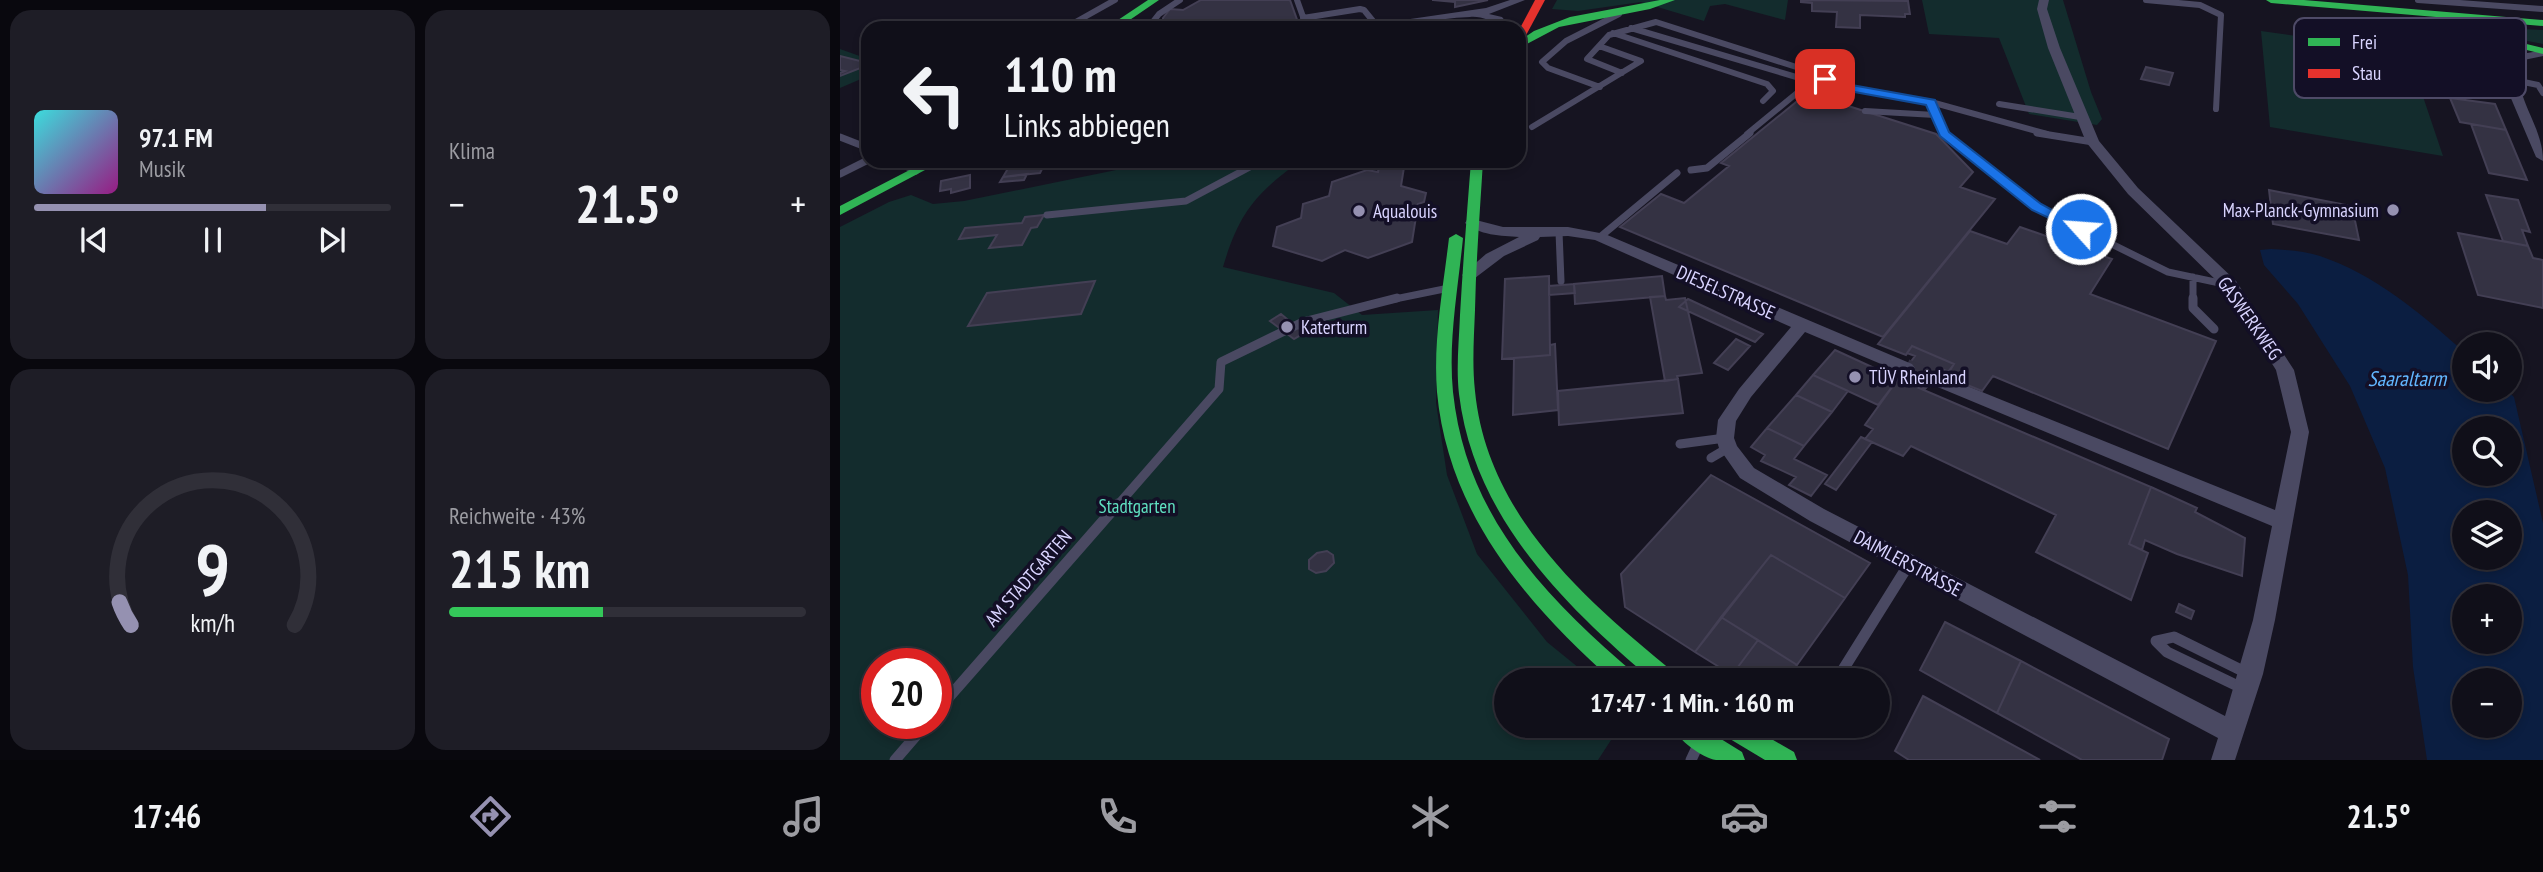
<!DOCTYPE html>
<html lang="de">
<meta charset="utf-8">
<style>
body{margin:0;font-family:"PT Sans Narrow",sans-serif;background:#1e1d26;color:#f1f3f6;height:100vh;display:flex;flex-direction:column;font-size:26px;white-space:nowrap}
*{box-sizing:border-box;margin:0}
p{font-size:23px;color:#9c9ca2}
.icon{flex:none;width:38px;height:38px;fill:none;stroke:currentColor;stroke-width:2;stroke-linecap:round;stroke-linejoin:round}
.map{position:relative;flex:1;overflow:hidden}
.panel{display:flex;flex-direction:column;gap:10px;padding:10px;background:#09080e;width:840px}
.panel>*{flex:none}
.guide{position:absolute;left:21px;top:21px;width:665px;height:147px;border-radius:21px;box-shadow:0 4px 10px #0003,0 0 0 2px #302f38;background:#100f19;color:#f1f3f6;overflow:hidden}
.buttons{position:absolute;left:1612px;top:332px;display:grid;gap:14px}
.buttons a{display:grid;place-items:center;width:70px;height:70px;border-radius:50%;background:#100f19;box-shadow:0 4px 10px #0003,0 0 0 2px #302f38;font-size:35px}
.speed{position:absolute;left:21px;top:648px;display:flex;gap:14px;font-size:35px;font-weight:700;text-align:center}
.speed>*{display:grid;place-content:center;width:91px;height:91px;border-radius:50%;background:#100f19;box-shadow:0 4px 10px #0003,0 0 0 2px #302f38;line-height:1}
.speed .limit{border:10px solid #d22;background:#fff;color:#111}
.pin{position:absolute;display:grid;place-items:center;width:60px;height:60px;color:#fff;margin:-30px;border-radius:14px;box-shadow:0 4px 10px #0006}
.me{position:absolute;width:77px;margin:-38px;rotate:296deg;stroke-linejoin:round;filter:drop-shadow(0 0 5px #0008)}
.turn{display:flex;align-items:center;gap:24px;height:147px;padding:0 28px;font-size:32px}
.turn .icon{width:91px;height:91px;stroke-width:2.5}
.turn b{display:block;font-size:49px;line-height:60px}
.big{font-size:52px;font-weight:800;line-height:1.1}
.panel .widget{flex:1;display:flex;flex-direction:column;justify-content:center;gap:10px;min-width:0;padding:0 24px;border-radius:21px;background:#1e1d26}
.panel .dial{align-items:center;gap:0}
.dial svg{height:182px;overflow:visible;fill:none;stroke:#302f38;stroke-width:7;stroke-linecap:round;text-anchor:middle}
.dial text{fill:#f1f3f6;stroke:none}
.song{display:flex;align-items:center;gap:21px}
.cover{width:84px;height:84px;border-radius:10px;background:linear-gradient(135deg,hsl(180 70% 55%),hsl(310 70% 35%))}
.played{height:7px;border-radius:4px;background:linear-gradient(90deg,#9591b1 65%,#302f38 65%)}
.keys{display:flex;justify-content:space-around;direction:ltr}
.heat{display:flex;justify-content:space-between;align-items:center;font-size:38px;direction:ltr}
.charge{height:10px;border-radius:5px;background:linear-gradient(90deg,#34c759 43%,#302f38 0)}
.panel .tiles{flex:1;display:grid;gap:10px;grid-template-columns:repeat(2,1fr)}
.trip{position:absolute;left:654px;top:668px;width:396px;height:70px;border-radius:35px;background:#100f19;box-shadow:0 4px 10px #0003,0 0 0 2px #302f38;font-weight:800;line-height:70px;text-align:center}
.tab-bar{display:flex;height:112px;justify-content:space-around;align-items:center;background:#06060a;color:#9c9ca2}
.tab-bar .icon{width:49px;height:49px}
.tab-bar .current{color:#9591b1}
.tab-bar b{font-size:32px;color:#f1f3f6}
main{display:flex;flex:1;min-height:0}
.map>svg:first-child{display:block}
</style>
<main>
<section class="panel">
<div class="tiles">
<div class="widget">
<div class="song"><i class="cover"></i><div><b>97.1 FM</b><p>Musik</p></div></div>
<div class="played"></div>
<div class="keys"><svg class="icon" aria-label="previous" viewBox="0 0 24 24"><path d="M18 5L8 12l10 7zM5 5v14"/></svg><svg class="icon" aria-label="pause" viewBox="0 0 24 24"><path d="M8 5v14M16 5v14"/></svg><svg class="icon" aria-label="next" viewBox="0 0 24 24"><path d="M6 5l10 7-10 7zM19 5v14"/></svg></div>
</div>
<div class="widget"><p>Klima</p>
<div class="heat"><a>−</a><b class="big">21.5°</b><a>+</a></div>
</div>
<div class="widget dial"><svg viewBox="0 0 100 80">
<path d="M14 69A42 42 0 1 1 86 69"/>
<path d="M14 69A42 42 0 0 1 9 59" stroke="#9591b1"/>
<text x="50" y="56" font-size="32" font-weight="700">9</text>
<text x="50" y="72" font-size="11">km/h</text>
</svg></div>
<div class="widget"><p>Reichweite · 43%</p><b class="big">215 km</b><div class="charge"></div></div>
</div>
</section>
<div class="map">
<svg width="1703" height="760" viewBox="0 0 1703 760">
<rect width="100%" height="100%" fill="#161421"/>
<!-- green -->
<path fill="#132c2d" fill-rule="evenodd" d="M717 0H948L945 20 885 4 870 6 864 21 801 2 738 11 712 9Z
M1082 0H1223L1251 92 1262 119 1257 125 1189 114 1159 38 1089 34Z
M640 19 651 21 655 27 560 28Z
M1646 27 1703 30V44L1677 39Z
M1421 31 1568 52 1603 156 1430 127Z
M0 49 28 59V76L0 88Z
M320 161H460C415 194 399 213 383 267L494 293 522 315 598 310 596 403 607 475 637 554 707 642 755 681H667V726H794L773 737 758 760H0V227L49 202 71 195 93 204 124 201ZM37 663H96V723H37Z"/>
<!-- water -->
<path fill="#0b1e41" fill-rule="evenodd" d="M1431 249C1447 250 1464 251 1480 256 1534 274 1582 314 1624 352V390H1667L1674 397 1703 523V760H1587L1573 667 1568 575 1545 468 1510 386 1458 304 1424 265 1420 250ZM1624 429H1670V474H1624ZM1624 513H1670V558H1624ZM1624 597H1670V642H1624ZM1624 681H1670V726H1624Z"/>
<!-- building -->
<path fill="#343243" stroke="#433f54" stroke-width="2" d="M361 0H450L460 28H323V18L330 9 343 10Z
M593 0H592H648L615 7V2Z
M961 0 1068 1 1070 14H1065V17L1020 15V28L996 27 997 12 972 11V3L961 2Z
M0 56 28 63V65L0 76V73L5 71 0 70Z
M1306 67 1333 73 1329 85 1301 79Z
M977 96 1096 134 1133 172 1120 187 1155 199 1043 337 780 227 821 194 844 203 889 166 881 163 961 98Z
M1610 98 1655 104 1666 130 1620 122Z
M1631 124 1666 130 1687 180 1649 173Z
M206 161 200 173 163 177 170 165Z
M514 161H565L561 186 586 193 584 202 578 204 572 242 528 258 505 250 482 261 433 246 437 227 461 218 463 204 489 196 492 182 527 170 538 172 539 167Z
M187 174 184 180 160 182 163 177Z
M130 175V188L111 193V189L100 191 101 181Z
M1429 190 1512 206 1519 240 1433 224Z
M1646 195 1678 200 1690 232 1682 230 1688 246 1663 241Z
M204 215 197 227 191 228 182 245 149 248 157 235 119 239 125 228 182 223 185 217Z
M1180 227 1272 259 1250 294 1376 341 1328 449 1153 376 1142 391 1105 376 1114 364 1072 346 1066 355 1038 344 1130 231 1167 244Z
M1618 233 1688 246 1693 258 1703 260V308L1638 295Z
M709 276 710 355 662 359 665 279Z
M822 276 825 296 735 304 734 284Z
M255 281 241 314 128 326 147 293Z
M734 284 735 293 709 295V286Z
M825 296 826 300 845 298 862 373 837 376 838 379 825 381 810 297Z
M848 299 923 334 915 342 839 307Z
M441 314 464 333 454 339 430 321Z
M896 339 910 346 888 370 874 363Z
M715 344 718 410 673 415 674 358 710 355V345Z
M1072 346 1114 364 1109 372 1102 369 1085 389 1058 379 1075 356 1067 353Z
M995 350 1058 379 1038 405 973 375Z
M973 375 1008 391 992 412 956 395Z
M838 379 843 413 719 425 718 391Z
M1058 379 1311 487 1289 544 1308 553 1291 600 1196 552 1216 515 1071 446 1063 456 1025 439 1033 429 1025 425Z
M956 395 992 412 964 446 927 428Z
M927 428 964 446 954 459 987 475 971 496 949 485 956 477 921 461 925 455 911 447Z
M1021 437 1032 442 996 490 985 484Z
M871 475 1030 563 1005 598 931 555 855 652 785 607 781 574Z
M1311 487 1357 508 1355 512 1405 538 1402 576 1337 554 1305 540 1302 550 1289 544Z
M487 551 493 555 494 563 486 571 476 573 469 569V560L477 553Z
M931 555 1005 598 957 665 881 617Z
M1339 604 1354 611 1351 619 1336 612Z
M881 617 918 640 892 675 855 652Z
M1105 622 1181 661 1157 713 1080 670Z
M918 640 957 665 945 681H900L892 675Z
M1181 661 1329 739 1322 760H1242L1157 713Z
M1083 696 1200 760H1069L1055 751Z"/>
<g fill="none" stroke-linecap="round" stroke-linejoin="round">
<!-- street-tunnel -->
<path stroke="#333142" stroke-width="18" stroke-dasharray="18 9" stroke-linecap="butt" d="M1066 368 1094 379"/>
<!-- lane-far3 -->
<path stroke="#4a4962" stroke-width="6" d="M457 0 467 28
M1306 0 1360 5 1381 15 1376 109
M1578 0 1703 9
M463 18 520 9 524 10 537 26
M225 28 275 0
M308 28 319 14 340 0
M791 28 973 82 1091 102 1207 134
M773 33 927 84 933 91 923 101
M782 73 747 59 769 35 816 22 975 73 991 85
M1674 80 1698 85 1703 93
M760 87 708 68 702 62 726 41 779 14
M1091 102 1104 134
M1159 104 1240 117
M1025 111 1095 115
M692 127 801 61 759 46
M907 134 957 93 988 89"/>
<!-- lane-far2 -->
<path stroke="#4a4962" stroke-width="7" d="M1103 133 1197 207 1328 272 1389 285
M1197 133 1253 142
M0 137 23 146
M56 161 76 171
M851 170 867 168 910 133
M0 174 28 160
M207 215 346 201 421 161
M719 232 721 281
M760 237 837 173
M1353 277V300
M550 300 609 288"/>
<!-- lane-far1 -->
<path stroke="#4a4962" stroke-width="9" d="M1353 298V308L1374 329
M840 444 885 438
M871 458 888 448
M277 506 379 389 381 362 463 322 557 298"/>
<!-- lane -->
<path stroke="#4a4962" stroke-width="11" d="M999 676 1069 564
M1404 689 1327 652 1316 641 1334 637 1409 674
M96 712 278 504
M55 760 87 723
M851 760 858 745"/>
<!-- street -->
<path fill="#4a4962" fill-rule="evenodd" d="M670 0H685L649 14 662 17 671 28H660C653 20 640 16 630 17 594 18 560 28 524 28L529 25 646 8Z
M1199 0H1209L1207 9 1220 48 1259 141 1298 188 1396 281 1454 370 1469 432 1435 620 1423 674 1395 760H1371L1378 738 970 521 900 478 879 448 876 438 878 420 899 389 951 327 755 240 728 236 700 237 698 240 664 256 635 278H625L622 275 646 254 679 237C662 236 638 235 625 223L627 220 632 219 663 227H728L765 234 1072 364 1075 368 1072 372H1060L965 332 911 397 896 421 894 438 897 446 914 468 984 509 1385 716 1413 620 1432 526 1088 383 1085 379 1088 375H1100L1435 510 1451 432 1436 370 1384 288 1288 194 1246 142 1208 48 1197 9Z
M1656 39H1664L1677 55 1703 50V56L1679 61C1674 101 1703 124 1703 161L1696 157 1670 96 1666 71 1668 59 1654 41Z"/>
<!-- fast -->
<path fill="#30b455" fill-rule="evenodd" d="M308 0H319L278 28H266Z
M820 0H835L810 9 719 27 679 48V41L694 31 730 17Z
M1426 0H1464L1703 20V26L1431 3Z
M1608 25 1703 48V54L1605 30V26Z
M87 161H102L0 215V206Z
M631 161H643C640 211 636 261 635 310 634 337 632 364 635 391 647 515 745 600 836 674L839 681H813C723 604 634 517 619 394 616 368 619 341 620 315 623 263 627 212 631 161Z
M616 234 623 238C618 289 608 341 613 392 626 516 705 597 795 674L798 681H773C686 603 608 513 597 392 593 341 603 289 609 238Z
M832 726H860L902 752 905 760C896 760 886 760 876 760 862 758 838 740 832 726Z
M877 726H909L954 752 957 760H925L880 733Z"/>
<!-- jam -->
<path fill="#e5322d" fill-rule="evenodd" d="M695 0H705L684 39 679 42V30Z"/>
</g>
<!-- route -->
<path fill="#1a73e8" stroke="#114b97" stroke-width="2" d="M985 76 995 82 1095 100 1109 132 1201 204 1247 229 1245 231H1236L1192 210 1100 136 1086 105 987 87 979 79Z"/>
<!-- markers -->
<g fill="#9591b1" stroke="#130f26" stroke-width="2.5">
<circle cx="1553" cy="210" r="7"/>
<circle cx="519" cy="211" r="7"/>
<circle cx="447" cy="327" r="7"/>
<circle cx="1015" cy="377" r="7"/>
</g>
<g text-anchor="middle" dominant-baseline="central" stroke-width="7" stroke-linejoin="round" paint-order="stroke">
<!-- poi labels -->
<g font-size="19" fill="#d9d4ff" stroke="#130f26" text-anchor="start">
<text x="1539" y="210" text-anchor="end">Max-Planck-Gymnasium</text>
<text x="533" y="211">Aqualouis</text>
<text x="461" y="327">Katerturm</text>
<text x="1029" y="377">TÜV Rheinland</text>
</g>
<!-- street labels -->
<g font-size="19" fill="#d9d4ff" stroke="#130f26">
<text transform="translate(886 292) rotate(24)">DIESELSTRASSE</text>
<text transform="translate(1410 318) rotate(55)">GASWERKWEG</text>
<text transform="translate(1068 563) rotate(28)">DAIMLERSTRASSE</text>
<text transform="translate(188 578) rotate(-49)">AM STADTGARTEN</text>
</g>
<!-- park labels -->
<g font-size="19" fill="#5fe0c0" stroke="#130f26">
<text x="297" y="506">Stadtgarten</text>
</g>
<!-- water labels -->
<g font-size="21" font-style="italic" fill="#62b6ff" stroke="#130f26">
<text x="1567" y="378">Saaraltarm</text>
</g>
</g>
<!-- legend -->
<rect x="1454" y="18" width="232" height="80" rx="10" fill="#130f26" stroke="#4e4a67" stroke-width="2"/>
<rect x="1468" y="38" width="32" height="8" fill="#30b455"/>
<rect x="1468" y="69" width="32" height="9" fill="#e5322d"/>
<g font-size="19" fill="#d9d4ff">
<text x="1512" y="49">Frei</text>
<text x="1512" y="80">Stau</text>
</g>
</svg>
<div class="buttons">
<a><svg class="icon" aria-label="sound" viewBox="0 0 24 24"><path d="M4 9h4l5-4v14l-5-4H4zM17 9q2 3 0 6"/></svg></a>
<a><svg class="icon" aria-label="search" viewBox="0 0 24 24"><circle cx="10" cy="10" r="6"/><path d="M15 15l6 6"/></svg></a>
<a><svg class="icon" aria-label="layers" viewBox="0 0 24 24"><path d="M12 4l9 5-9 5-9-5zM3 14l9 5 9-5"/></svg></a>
<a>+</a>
<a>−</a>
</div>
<div class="speed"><div class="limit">20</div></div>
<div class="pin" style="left:985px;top:79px;background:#d93025"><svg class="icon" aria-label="arrive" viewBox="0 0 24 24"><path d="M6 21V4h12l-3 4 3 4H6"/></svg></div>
<svg class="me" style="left:1241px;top:229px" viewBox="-20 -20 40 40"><circle r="17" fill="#1a73e8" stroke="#fff" stroke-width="3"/><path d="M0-11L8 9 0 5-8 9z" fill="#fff"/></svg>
<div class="trip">17:47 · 1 Min. · 160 m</div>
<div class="guide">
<div class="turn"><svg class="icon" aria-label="left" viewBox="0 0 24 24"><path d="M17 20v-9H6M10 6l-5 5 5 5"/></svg><div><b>110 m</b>Links abbiegen</div></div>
</div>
</div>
</main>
<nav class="tab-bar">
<b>17:46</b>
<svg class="icon current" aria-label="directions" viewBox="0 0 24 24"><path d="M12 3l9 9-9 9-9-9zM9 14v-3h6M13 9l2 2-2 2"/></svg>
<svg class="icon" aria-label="music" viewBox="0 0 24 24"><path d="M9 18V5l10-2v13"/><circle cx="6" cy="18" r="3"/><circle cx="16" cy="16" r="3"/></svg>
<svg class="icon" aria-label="phone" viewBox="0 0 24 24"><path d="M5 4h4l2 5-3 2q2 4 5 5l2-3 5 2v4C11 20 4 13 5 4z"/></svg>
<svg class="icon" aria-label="climate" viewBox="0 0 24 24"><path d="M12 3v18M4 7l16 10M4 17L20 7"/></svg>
<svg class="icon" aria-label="car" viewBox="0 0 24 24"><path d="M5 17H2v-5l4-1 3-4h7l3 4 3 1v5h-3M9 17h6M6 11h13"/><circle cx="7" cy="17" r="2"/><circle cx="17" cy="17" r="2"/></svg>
<svg class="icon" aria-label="filters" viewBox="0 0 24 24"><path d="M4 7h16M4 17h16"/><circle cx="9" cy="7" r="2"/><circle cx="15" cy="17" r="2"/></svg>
<b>21.5°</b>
</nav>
